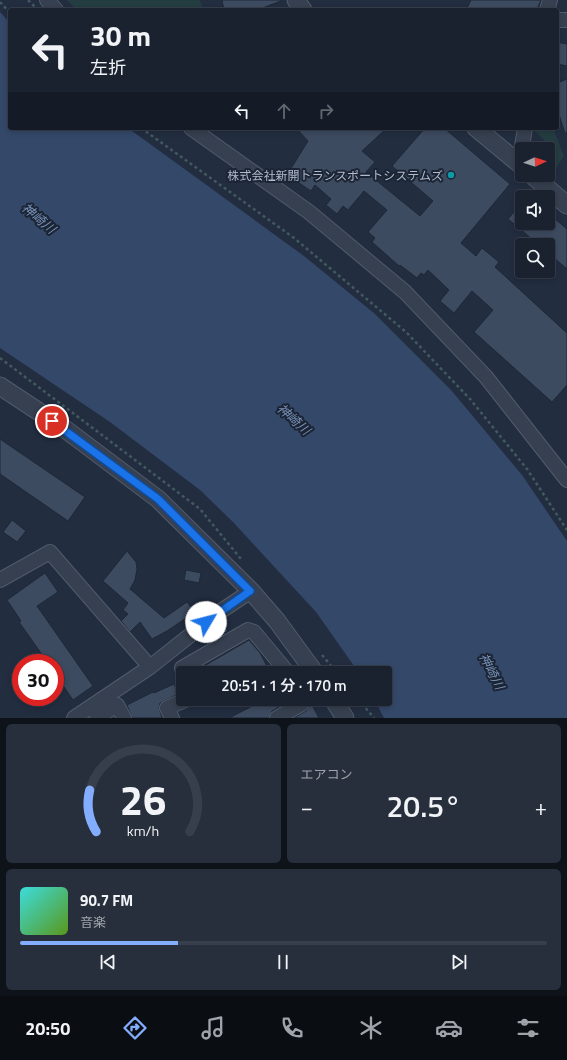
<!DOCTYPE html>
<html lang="ja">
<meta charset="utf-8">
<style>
body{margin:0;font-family:"Titillium Web","Noto Sans JP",sans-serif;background:#272f3c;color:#f1f3f6;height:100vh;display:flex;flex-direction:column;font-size:15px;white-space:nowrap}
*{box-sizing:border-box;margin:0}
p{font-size:13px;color:#9fa4ab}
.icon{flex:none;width:22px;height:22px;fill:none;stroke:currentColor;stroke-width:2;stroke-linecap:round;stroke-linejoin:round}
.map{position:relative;height:718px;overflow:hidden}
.panel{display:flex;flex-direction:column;gap:6px;padding:6px;background:#0e131a;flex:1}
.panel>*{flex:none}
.guide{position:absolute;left:8px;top:8px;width:551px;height:122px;border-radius:4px;box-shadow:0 2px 6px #0003,0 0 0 1px #383f4c;background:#1a2230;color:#f1f3f6;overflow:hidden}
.needle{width:26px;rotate:86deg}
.fabs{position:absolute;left:515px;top:142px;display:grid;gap:8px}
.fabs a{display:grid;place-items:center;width:40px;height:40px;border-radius:4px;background:#1a2230;box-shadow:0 2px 6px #0003,0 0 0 1px #383f4c;font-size:20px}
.speed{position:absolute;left:12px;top:654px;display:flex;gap:8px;font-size:20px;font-weight:700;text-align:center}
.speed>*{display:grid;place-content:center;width:52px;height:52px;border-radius:50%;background:#1a2230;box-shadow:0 2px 6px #0003,0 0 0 1px #383f4c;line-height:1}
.speed .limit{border:6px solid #d22;background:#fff;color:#111}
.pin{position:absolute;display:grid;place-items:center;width:34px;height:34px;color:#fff;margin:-17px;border:2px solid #fff;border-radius:50%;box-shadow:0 1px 4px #0007}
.me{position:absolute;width:44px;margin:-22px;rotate:53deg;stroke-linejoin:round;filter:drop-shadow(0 0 3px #0008)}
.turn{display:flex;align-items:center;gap:14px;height:84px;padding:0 16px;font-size:18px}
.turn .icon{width:52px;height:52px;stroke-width:2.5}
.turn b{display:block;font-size:28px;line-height:34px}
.lanes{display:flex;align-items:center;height:38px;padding:0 16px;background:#0003;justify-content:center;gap:20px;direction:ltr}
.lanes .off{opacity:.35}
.big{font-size:30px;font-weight:600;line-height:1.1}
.panel .tile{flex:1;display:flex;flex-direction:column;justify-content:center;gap:6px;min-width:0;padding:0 14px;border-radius:6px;background:#272f3c}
.panel .dial{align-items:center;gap:0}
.dial svg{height:104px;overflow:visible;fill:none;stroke:#383f4c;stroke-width:7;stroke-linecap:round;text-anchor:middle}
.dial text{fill:#f1f3f6;stroke:none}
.song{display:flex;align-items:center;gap:12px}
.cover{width:48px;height:48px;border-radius:6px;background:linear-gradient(135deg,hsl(180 70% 55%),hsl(90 70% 35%))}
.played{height:4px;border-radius:2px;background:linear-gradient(90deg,#83aeff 30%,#383f4c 30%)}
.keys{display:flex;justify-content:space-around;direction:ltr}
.heat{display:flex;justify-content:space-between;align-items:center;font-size:22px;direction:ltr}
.panel .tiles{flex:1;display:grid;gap:6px;grid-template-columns:1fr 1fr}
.tile:last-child{grid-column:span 2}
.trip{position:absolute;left:176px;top:666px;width:216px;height:40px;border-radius:4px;background:#1a2230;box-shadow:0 2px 6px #0003,0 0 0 1px #383f4c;font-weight:600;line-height:40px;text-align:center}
.tabs{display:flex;height:64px;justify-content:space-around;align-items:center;background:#0a0e13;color:#9fa4ab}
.tabs .icon{width:28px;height:28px}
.tabs .selected{color:#83aeff}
.tabs b{font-size:18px;color:#f1f3f6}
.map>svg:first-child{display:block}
</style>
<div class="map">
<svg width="567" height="718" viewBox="0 0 567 718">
<rect width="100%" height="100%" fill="#222d40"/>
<!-- green -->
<path fill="#243d41" d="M67 0H200L203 10H77Z
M532 128H553L564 156 554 171 548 166V149H544L548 144Z"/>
<!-- water -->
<path fill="#344869" d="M0 12 10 23V128H128L304 256 375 314 451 390 522 475 567 541V718H384L374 699H385V673H359L316 612 233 522 200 490 110 422 0 348Z"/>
<!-- building -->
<path fill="#3d4b60" stroke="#1d2737" d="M222 0H281V1L257 10H224Z
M471 0H541L537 10H466Z
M557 42 567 44V66L557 64Z
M567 79V133H565L557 109V83Z
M296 128H387L362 151 375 162 366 172 420 216 433 201 392 166 425 128H444L510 184 461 243 476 256 482 248 499 262 495 267 567 333V385L552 402 474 332 493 310 472 291 454 313 440 301 449 290 428 270 424 275 421 273 417 278 400 265 399 266 372 242 375 238 368 232 387 210 364 191 348 210 343 206 337 214 326 205 331 199 315 185 311 191 287 175 308 141Z
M522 202V223H548V213L567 229V269L548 253V245H539L508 219Z
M0 439 85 497 68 521 0 474Z
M12 520 26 531 17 542 3 532Z
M127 551 136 562 137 569 135 580 130 589 164 618 187 602 195 612 167 631 152 639 140 622 130 632 121 621 128 614 123 610 128 603 103 581Z
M186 570 201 573 199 583 184 580Z
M45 573 58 592 37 606 93 686 73 700 55 674V663H48L19 622 21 621 7 600Z
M224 625 228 631 211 641 208 637Z
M249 640 260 653 268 668 259 673H192Z
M174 684 178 694 160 703 159 708 162 718H132L127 705 153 692 154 693Z
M266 699H293L272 711 269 718H229Z
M311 703 319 718H294L306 711Z"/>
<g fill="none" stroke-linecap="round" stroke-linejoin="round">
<!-- minor casing -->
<g stroke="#515b6b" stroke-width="16">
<path id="minor" d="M47 0 56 10
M547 10 550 0
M557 20H567
M191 128 309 212 405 292 486 377 567 480
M519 164 525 128
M0 580 50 552 150 667
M184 673 182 668 248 630 254 632 288 673
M74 718 150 667 218 613 251 591
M97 718 117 705 124 718
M172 718 167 708 187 699
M277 718 300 705 303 702V699"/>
</g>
<!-- tertiary casing -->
<g stroke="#515b6b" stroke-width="19">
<path id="tertiary" d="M296 0 303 10
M476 128 522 166
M532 175 567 205
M0 386 65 429 158 499 251 591 277 621 315 673
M333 699 345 718"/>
</g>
<!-- path -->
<path stroke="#425a5e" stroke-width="2.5" stroke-dasharray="3 3" stroke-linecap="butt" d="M28 0 36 8
M0 2 10 13
M141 128 294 238 406 332 470 399 527 469 567 530
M0 358 200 509 241 559
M322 655 337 673
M358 699 374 718"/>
<!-- minor -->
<use href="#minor" stroke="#364050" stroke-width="14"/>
<!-- tertiary -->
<use href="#tertiary" stroke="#364050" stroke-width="17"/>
</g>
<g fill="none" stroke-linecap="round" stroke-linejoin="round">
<!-- route casing -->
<g stroke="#114b97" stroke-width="10">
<path id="route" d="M52 421 158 499 250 591 206 622"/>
</g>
<!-- route -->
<use href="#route" stroke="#1a73e8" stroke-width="7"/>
</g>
<!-- markers -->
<circle fill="#0f9aa8" stroke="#1b2535" stroke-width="1.5" cx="451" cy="175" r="4"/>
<g text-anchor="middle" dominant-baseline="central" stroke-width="4" stroke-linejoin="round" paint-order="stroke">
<!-- poi labels -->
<g font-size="12" fill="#b2bbcb" stroke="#1b2535" text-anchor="end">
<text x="443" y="175">株式会社新開トランスポートシステムズ</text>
</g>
<!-- water labels -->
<g font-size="13" font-style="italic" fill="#778fb5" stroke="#1b2535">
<text transform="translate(39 218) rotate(40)">神崎川</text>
<text transform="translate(294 419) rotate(42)">神崎川</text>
<text transform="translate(492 671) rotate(63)">神崎川</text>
</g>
</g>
</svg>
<div class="fabs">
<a><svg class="needle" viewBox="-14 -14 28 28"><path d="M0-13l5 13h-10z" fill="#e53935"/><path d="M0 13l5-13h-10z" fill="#9fa4ab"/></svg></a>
<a><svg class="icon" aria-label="sound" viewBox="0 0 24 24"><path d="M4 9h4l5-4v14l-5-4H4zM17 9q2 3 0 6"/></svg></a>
<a><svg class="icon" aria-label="search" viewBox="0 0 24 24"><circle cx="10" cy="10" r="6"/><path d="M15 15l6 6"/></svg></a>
</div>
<div class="speed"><div class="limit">30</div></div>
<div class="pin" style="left:52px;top:421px;background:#d93025"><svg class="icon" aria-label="arrive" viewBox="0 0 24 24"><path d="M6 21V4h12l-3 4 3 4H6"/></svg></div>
<svg class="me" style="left:206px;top:622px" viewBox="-20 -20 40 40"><circle r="19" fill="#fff"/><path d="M0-13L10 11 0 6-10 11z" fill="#1a73e8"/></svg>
<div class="trip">20:51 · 1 分 · 170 m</div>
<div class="guide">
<div class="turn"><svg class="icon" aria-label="left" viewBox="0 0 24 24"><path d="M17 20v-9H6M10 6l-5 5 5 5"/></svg><div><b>30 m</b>左折</div></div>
<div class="lanes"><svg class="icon" aria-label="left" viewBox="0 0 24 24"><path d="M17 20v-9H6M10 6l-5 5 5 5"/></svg><svg class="icon off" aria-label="ahead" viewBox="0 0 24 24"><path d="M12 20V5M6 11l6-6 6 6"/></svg><svg class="icon off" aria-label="right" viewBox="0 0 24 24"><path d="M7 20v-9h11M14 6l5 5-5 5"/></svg></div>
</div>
</div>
<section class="panel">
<div class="tiles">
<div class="tile dial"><svg viewBox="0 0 100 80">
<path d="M14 69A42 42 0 1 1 86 69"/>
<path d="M14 69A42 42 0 0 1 9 37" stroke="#83aeff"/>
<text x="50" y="56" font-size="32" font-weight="700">26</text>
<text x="50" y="72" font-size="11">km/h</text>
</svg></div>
<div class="tile"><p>エアコン</p>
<div class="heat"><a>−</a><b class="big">20.5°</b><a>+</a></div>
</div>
<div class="tile">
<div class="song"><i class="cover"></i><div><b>90.7 FM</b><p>音楽</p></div></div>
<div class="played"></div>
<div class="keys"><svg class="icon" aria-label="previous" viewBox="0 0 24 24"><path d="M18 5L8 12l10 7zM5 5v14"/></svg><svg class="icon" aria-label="pause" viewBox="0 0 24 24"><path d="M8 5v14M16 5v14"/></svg><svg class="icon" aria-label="next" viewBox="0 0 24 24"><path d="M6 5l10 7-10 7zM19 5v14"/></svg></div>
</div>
</div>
</section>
<nav class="tabs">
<b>20:50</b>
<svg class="icon selected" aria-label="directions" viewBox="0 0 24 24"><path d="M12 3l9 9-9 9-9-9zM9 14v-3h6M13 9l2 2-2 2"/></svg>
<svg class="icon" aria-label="music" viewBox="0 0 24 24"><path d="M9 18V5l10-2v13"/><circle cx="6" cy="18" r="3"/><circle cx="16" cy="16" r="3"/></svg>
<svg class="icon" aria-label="phone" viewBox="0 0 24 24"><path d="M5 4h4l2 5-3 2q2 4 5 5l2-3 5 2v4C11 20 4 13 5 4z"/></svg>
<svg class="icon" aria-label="climate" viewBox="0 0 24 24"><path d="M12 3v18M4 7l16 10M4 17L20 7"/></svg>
<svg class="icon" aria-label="car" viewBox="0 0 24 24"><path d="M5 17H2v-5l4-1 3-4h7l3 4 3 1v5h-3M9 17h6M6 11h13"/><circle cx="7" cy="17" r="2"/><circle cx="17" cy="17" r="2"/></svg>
<svg class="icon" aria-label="filters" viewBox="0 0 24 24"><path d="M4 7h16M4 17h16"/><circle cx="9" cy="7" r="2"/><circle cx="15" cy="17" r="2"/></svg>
</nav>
